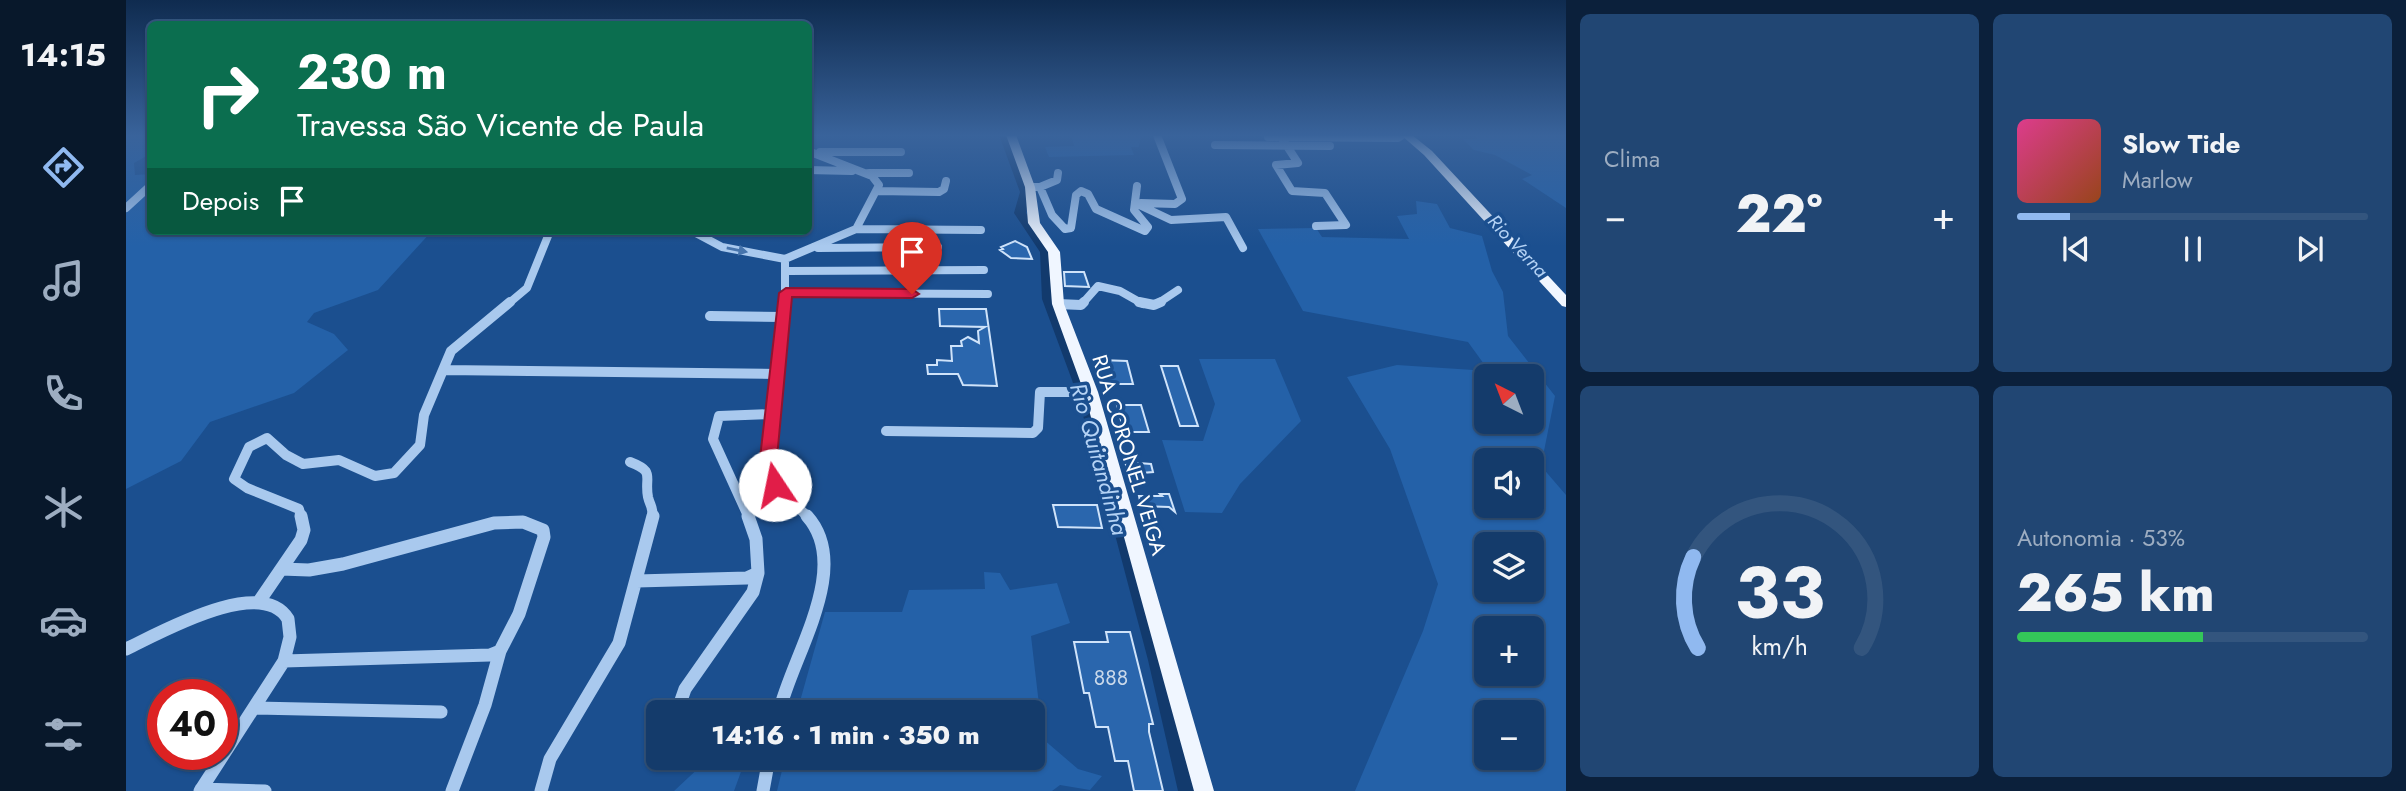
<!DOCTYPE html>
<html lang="pt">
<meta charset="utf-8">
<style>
body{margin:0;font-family:Jost,sans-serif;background:#214673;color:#f1f3f6;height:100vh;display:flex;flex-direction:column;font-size:26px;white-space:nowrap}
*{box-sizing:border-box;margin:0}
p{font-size:23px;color:#9dadc1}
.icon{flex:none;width:38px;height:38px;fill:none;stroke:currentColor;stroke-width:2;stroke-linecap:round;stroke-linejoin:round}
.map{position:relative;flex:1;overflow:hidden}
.drawer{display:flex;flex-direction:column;gap:14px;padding:14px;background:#0b203b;width:840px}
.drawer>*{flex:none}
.guide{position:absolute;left:21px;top:21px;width:665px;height:214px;border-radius:10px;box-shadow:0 2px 5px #0004,0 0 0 2px #33557e;background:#0b6e4f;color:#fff;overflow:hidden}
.needle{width:46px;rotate:318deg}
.tools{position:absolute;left:1348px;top:364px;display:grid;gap:14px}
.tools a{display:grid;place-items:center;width:70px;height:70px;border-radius:10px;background:#143b6b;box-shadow:0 2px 5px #0004,0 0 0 2px #33557e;font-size:35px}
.speed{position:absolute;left:21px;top:679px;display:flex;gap:14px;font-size:35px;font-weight:700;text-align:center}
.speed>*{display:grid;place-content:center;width:91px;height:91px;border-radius:50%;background:#143b6b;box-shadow:0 2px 5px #0004,0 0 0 2px #33557e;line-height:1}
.speed .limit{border:10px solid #d22;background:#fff;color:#111}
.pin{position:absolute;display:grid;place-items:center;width:60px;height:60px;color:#fff;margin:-72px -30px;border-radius:50% 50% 50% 0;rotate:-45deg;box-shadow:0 0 7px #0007}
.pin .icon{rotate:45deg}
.me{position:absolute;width:77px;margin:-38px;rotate:349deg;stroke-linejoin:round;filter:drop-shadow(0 0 5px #0008)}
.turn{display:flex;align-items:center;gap:24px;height:147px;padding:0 35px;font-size:32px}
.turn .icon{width:91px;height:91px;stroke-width:2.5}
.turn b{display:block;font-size:49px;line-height:60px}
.then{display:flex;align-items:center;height:66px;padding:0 35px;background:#0003;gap:14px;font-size:26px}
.big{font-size:52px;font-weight:800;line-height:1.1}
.drawer .tile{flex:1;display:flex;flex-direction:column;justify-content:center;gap:10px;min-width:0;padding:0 24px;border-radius:10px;background:#214673}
.drawer .dial{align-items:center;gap:0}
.dial svg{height:182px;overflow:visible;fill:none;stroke:#33557e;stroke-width:7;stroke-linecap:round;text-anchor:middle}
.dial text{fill:#f1f3f6;stroke:none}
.song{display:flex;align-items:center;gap:21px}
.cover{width:84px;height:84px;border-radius:10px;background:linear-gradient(135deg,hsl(330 70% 55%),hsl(20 70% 35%))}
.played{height:7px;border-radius:4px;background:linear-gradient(90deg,#90b9f0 15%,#33557e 15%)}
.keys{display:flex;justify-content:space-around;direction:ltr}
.heat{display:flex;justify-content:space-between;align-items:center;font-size:38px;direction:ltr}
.charge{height:10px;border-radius:5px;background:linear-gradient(90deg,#34c759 53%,#33557e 0)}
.drawer .tiles{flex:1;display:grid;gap:14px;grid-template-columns:repeat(2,1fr)}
.trip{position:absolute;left:520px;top:700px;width:399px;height:70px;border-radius:10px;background:#143b6b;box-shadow:0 2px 5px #0004,0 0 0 2px #33557e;font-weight:800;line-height:70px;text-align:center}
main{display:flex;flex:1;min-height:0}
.menu{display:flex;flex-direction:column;width:126px;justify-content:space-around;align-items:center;background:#08182b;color:#9dadc1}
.menu .icon{width:49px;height:49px}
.menu .active{color:#90b9f0}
.menu b{font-size:32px;color:#f1f3f6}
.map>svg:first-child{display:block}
</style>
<main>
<nav class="menu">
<b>14:15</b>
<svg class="icon active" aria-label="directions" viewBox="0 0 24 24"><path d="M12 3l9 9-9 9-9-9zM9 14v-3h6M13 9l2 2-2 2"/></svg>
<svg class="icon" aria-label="music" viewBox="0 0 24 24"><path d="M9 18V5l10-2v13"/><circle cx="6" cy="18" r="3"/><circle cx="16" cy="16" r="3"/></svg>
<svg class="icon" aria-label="phone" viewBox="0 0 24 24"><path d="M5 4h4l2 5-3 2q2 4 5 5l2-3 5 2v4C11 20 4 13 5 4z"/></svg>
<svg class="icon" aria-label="climate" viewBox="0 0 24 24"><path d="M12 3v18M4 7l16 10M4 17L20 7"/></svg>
<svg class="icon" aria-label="car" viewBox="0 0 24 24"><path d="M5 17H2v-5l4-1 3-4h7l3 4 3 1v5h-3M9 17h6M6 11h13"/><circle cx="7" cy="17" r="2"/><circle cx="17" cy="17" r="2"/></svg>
<svg class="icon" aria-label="filters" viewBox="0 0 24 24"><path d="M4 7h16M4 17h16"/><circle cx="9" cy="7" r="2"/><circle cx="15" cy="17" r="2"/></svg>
</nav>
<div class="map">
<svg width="1440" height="791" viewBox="0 0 1440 791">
<rect width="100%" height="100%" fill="#1b4f8f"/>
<!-- green -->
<path fill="#2461a8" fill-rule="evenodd" d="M0 135H24V154L8 163 9 175 24 174V231H306L252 290 188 313 181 322 208 334 222 350 168 393 84 422 55 461 0 489Z
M945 135H1015L1013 147H1005L1008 155 923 157 919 147 948 146Z
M1349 135H1440V208L1396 179 1406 175 1369 155 1348 150 1337 139H1351Z
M1290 201 1311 204 1324 228 1356 236 1366 271 1377 292 1382 336 1429 396 1415 466 1440 495V791H1229L1297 631 1312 584 1264 449 1221 377 1271 365 1363 371 1342 342 1177 311 1132 229 1190 228 1196 237 1283 239 1271 216 1291 214ZM1360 376H1405V422H1360ZM1360 460H1405V506H1360ZM1360 544H1405V590H1360ZM1360 628H1405V674H1360ZM1360 712H1405V758H1360Z
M1073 359H1149L1175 421 1114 484 1096 513 1059 512 1036 440 1077 441 1089 404Z
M858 572 874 573 884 590 931 583 944 623 905 636 917 739 952 769 976 776 964 790 934 785 926 791H651L659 758H906V712H671L699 612H776L783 590 859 589Z
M592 758H620L608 791H548L578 763Z"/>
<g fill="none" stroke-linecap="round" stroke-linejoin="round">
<!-- river -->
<path fill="#123a6d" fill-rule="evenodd" d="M873 135H883L904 192 900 213 926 252 928 299 960 380 976 432 1040 660 1072 791H1052L1022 660 962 432 946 380 916 299 914 252 888 213 894 192Z"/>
</g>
<!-- building -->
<path fill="#2a66ad" stroke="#cfe3fa" stroke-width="2" d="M889 241 901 247 906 259 885 258 874 250 877 249 875 247Z
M938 272H958L963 287 939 286Z
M813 309H860L871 386 837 385 832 374H802L801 365H811V360L826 361 825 346H836L835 341 842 337 853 343 852 331 859 327 814 326Z
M974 360 1001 361 1007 384H984L983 379H979Z
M1035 366H1052L1072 426H1054Z
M991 405H1015L1023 432H998Z
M999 462 1025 464 1027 472 1003 474Z
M1034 494H1043L1049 512 1043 507 1015 506 1013 496H1036Z
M927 505H971L976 528 932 527Z
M980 632H1004L1027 724H1023V732L1037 791H1008L1002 761H989L982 727H970L963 693H958L948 642H982Z"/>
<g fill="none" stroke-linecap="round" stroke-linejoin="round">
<!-- minor-far2 -->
<path stroke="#a9c9ee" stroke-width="8" d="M1142 137 1272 138 1276 135
M1155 137 1172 163 1150 165 1166 191 1199 193 1220 225 1190 226
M1089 145 1204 146
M694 152H775
M682 170 726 171
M743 173H783
M904 187H914L926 215 939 229 945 228 950 195 955 191 962 194 970 209 1019 231 1022 227 1008 210 1011 186
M914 187 931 180 932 173
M751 191 813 192 818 189 820 181
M1009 203 1045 220 1100 217 1117 248
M1015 203 1049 204 1056 199 1031 135
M0 208 24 186
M730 229 855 230
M566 231 596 247 659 259
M692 248 812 247
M659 259 730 229 753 185 746 176 682 151
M662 271 858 270
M660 293 862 294
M382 304 401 288 424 231
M659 304V259
M956 304 972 286 994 291 1017 304
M1031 304 1052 290"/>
<!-- minor-far1 -->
<path stroke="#a9c9ee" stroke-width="10" d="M659 302 643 473 652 488 683 518
M1013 302 1028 305 1035 302
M932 304 955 305 958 302
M584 316 657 317
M317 370 652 374
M760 431 907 433 912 428 914 392H965
M504 462C530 472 518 476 522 497 524 506 528 508 526 518
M175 518 173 509 121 488 108 479 123 447 141 438 160 455 177 464 213 460 249 476 268 473 294 445 298 415 325 351 384 302
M623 518 587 439 593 416 648 414"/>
<!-- minor -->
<path stroke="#a9c9ee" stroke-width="13" d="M155 569 183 570 217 564 368 523 397 522 417 530 418 537 393 614 374 651 359 705 326 791
M511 581 621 578 632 573 630 539 622 516
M134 600 175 540 178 530 175 516
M0 649C34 633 135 575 162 619L164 637 158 661 74 791
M158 661 364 655 374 651
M130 708 315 712
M551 712 559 689 627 592 632 573
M653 712C667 654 727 567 681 516
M75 789 139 791
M415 791 424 759 493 643 527 516
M637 791 643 758"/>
<!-- major -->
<path fill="#f0f6ff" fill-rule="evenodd" d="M880 135H890L909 187 914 223 934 252 938 304 972 392 1088 791H1068L958 392 926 304 922 252 902 223 899 187Z
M1275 135H1286L1306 151 1440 295V307L1436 306 1298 155Z"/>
</g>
<!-- one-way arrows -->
<defs><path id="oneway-solid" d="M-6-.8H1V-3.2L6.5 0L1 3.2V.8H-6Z" transform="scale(1.75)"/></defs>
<use fill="#4674ac" href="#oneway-solid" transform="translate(611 250) rotate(11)"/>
<!-- sky -->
<linearGradient id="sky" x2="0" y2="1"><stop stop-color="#0f2b4f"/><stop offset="0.55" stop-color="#39639b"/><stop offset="1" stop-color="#39639b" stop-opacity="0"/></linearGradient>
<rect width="1440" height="246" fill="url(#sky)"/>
<!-- route -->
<path fill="#e11d48" stroke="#92132f" stroke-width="2" d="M660 288 786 289 793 294 786 298 666 297 651 458V473L658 485 649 492 643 490 634 473V458L653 293Z"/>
<g text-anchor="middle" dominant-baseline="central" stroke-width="7" stroke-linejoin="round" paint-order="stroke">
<!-- far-water labels -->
<g font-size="19" font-style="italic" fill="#b5d3f5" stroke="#1b4f8f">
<text transform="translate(1392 246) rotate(47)">Rio Verna</text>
</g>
<!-- street labels -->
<g font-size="21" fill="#fff" stroke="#1b4f8f">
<text transform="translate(1003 455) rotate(73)">RUA CORONEL VEIGA</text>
</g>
<!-- near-number labels -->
<g font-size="21" fill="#cad9ea">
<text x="985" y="678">888</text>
</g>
<!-- water labels -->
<g font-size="23" font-style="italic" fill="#b5d3f5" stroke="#1b4f8f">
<text transform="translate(973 459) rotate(74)">Rio Quitandinha</text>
</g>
</g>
</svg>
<div class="tools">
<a><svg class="needle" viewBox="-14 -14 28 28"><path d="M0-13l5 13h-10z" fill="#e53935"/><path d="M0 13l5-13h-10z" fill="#9dadc1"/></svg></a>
<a><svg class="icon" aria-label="sound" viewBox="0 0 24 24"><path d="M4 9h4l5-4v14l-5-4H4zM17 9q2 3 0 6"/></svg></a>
<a><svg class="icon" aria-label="layers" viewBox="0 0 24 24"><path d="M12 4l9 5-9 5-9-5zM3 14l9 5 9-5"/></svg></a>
<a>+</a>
<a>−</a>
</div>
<div class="speed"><div class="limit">40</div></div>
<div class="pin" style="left:786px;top:294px;background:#d93025"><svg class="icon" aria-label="arrive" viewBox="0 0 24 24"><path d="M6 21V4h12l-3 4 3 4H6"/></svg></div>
<svg class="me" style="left:649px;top:485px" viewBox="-20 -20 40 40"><circle r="19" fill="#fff"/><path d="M0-13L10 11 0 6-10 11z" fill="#e11d48"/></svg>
<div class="trip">14:16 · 1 min · 350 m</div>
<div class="guide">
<div class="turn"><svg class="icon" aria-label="right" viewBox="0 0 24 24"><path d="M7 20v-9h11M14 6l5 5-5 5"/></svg><div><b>230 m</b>Travessa São Vicente de Paula</div></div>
<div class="then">Depois<svg class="icon" aria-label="arrive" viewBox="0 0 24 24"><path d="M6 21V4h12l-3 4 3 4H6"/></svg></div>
</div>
</div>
<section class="drawer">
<div class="tiles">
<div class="tile"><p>Clima</p>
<div class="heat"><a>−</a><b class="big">22°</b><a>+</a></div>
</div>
<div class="tile">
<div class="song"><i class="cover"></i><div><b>Slow Tide</b><p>Marlow</p></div></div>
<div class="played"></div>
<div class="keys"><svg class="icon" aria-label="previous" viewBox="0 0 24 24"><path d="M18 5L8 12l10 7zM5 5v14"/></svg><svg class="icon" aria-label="pause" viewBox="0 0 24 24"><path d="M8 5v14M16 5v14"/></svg><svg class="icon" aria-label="next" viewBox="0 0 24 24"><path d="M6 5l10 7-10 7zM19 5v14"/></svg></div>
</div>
<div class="tile dial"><svg viewBox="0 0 100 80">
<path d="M14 69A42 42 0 1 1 86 69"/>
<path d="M14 69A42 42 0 0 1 12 29" stroke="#90b9f0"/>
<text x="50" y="56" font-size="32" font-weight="700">33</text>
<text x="50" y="72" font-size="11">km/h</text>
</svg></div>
<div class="tile"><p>Autonomia · 53%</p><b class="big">265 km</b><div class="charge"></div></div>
</div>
</section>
</main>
